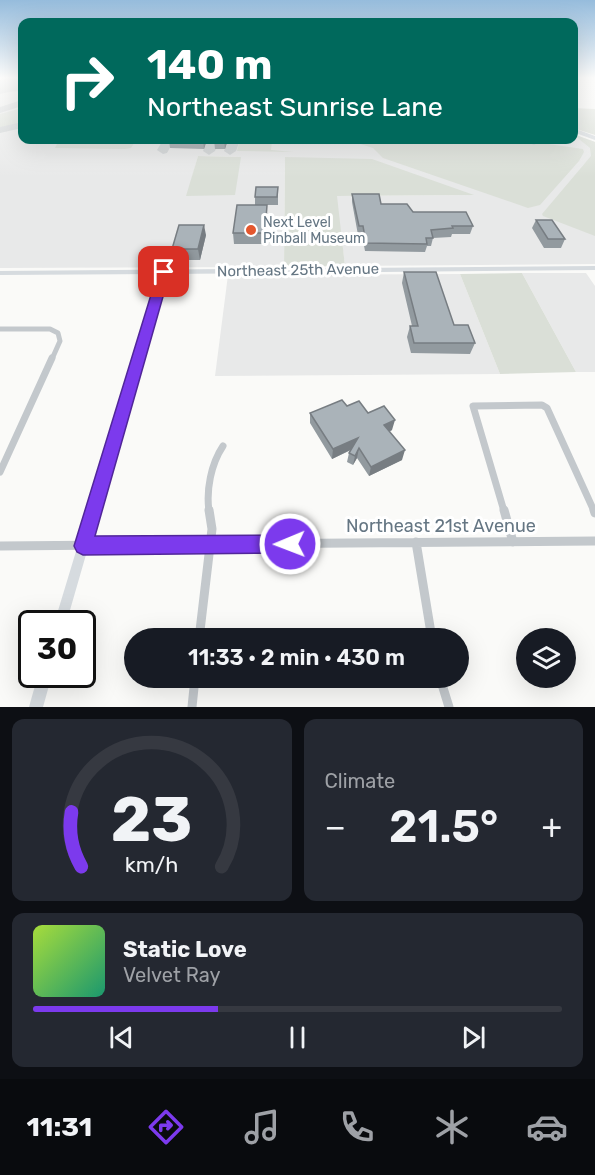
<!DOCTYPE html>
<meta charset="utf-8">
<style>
body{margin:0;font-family:Rubik,sans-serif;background:#242831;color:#f1f3f6;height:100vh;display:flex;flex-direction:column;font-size:22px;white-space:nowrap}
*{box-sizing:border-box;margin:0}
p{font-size:20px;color:#9ea1a6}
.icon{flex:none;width:33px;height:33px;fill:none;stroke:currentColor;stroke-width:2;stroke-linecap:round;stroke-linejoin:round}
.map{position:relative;height:707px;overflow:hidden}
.drawer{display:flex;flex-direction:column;gap:12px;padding:12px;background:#0d0f14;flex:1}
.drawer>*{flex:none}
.banner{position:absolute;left:18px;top:18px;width:560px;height:126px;border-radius:12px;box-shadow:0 6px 24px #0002;background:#00695c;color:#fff;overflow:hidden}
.fabs{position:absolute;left:516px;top:628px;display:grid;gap:12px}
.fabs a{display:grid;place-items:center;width:60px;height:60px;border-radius:50%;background:#171b24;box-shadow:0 6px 24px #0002;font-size:30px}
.speed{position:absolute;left:18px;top:610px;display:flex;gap:12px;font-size:30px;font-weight:700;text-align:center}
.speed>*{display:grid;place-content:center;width:78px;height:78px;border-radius:50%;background:#171b24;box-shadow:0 6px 24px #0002;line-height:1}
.speed .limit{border:3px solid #111;border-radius:9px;background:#fff;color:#111}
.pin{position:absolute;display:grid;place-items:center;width:51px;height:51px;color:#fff;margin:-26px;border-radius:12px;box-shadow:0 3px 9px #0006}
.me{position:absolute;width:66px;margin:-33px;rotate:269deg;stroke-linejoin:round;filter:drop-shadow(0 0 4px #0008)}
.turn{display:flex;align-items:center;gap:21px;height:126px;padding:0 30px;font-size:27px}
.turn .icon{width:78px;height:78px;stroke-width:2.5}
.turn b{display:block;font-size:42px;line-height:51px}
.big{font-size:45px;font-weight:600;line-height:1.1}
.drawer .tile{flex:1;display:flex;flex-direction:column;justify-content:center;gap:9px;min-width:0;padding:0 21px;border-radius:12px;background:#242831}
.drawer .dial{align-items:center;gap:0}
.dial svg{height:156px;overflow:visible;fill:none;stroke:#363941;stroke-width:7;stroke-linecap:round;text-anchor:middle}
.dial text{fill:#f1f3f6;stroke:none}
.song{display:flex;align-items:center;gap:18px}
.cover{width:72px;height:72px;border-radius:9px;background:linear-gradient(135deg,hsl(80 70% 55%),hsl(160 70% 35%))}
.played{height:6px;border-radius:3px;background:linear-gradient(90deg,#7c3aed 35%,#363941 35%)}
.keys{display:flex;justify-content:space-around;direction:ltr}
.heat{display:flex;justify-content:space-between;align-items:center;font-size:33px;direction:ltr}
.drawer .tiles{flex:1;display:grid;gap:12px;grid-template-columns:1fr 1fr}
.tile:last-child{grid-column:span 2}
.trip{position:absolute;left:124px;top:628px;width:345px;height:60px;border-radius:30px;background:#171b24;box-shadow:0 6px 24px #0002;font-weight:600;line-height:60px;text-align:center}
.dock{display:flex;height:96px;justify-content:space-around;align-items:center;background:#090b0e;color:#9ea1a6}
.dock .icon{width:42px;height:42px}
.dock .active{color:#7c3aed}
.dock b{font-size:27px;color:#f1f3f6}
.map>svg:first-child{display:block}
</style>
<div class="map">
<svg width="595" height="707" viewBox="0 0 595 707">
<rect width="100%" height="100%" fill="#fafaf8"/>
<!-- built -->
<path fill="#e8e9e9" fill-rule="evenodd" d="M0 78H22V140H573V134L595 142V264L345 266 336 196 471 195 285 158 284 267 0 268ZM198 156 241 157 187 196Z
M522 273H586L595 286V372H576Z
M460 274 500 374 215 376 228 275Z"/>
<!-- green -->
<path fill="#dadfd7" d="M22 108V124L0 129V114Z
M573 108 595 109V135L573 128Z
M573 134 595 142V236L543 216 542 214 591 156 590 148Z
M59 140H136L131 148 125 149 55 148Z
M240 140H272L271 150 294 152 237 151Z
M348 140H520L583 149 584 152 579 161 540 205 528 208 383 158 373 148Z
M198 156 241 157 235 195 186 196Z
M285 157 372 159 474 195 337 196 345 266 284 267Z
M522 273 576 372 500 374 460 274Z"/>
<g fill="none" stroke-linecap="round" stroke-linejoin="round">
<!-- taxiway -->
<path fill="#ced2d4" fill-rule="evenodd" d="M22 85V91L0 92V86Z
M22 100V106L0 113V107Z
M22 122V128L0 133V127Z
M163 140H174L167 153 163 154 157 150Z
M208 140H219L215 151 209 155 203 151Z
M229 140H240L236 151 230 155 224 151Z
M521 140H538L540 142 534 145Z"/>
<!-- runway -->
<path fill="#ced2d4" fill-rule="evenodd" d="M10 78H22V89L0 94V80Z"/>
<!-- street-far2 -->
<path stroke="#c3c8cc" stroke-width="5" d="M0 329H50L58 333 60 341 52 359"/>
<!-- street-far1 -->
<path stroke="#c3c8cc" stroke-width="7" d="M0 472 52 358
M209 511C206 490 211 464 223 446
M504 511 473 406 542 405 547 408 594 511"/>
<!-- street -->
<path stroke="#c3c8cc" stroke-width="9" d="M504 510 513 542
M594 510 595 513
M416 542 432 639
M0 546 595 541
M199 639 212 529 209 510
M440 678 449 707
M192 707 195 678"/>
<!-- secondary -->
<path fill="#d6dbdf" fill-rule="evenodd" d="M595 266V270L167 274 66 624H54L160 274 0 275V271Z
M38 675H52L43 707H29Z"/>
<!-- highway -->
<path fill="#d6dbdf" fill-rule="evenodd" d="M573 128 595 136V140L573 132Z"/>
</g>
<!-- wall -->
<path fill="#929a9f" d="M169 140H207L204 149 170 148Z
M214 140H228L225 149H215Z
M278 187V205H255V197Z
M352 194 381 204 473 226 470 234H452L451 237 433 238 431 246H427L425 252 365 251 362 235H358L352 202Z
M267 216 265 244H234L233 233Z
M536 220 565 239 561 248H544L532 228Z
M206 235 200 260H174L172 249Z
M404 272 454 325 475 343 470 354 411 353 407 337 410 326H412L402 283Z
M347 406 392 430 389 432 402 460 369 476 357 458 353 465 347 462 349 453 351 450 332 459 310 423V413Z"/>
<!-- shaded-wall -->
<path fill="#777d82" d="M203 140H207L204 149Z
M224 140H228L225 149Z
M267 205V216L265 244V233Z
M204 225 206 235 200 260 198 249Z
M395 420 392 430 381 435 384 425Z
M358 438 356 447 332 459 333 449Z
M359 448 357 458 353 465 355 456Z
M405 450 402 460 369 476 371 467Z"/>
<!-- building -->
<path fill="#aab3b9" stroke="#777d82" stroke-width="1.5" d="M256 187H278L277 197H255Z
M352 194H379L381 204H407L413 212H466L473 226H452L453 228 431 230 433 238H426L427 244 366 243 363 226H359Z
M237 205H267L265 233H233Z
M536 220H552L565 239H548Z
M179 225H204L198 249H172Z
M404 272H436L454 325H468L475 343H414L410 326H418Z
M342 400 347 406 359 401 368 413 384 406 395 420 384 425 405 450 371 467 359 448 355 456 349 453 358 438 333 449 310 413Z"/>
<!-- sky -->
<linearGradient id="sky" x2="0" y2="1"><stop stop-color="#96bcdc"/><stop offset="0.44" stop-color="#fdfdfc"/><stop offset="1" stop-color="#fdfdfc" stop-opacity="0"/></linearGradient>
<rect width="595" height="177" fill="url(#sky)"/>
<!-- route -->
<path fill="#7c3aed" stroke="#51269a" stroke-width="1.5" d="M164 268 170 272 95 536 290 535 296 537 299 544 296 550 290 553 83 555 77 552 74 546 158 272Z"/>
<!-- markers -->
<circle fill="#e4572e" stroke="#fff" stroke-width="2" cx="251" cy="230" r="6"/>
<g text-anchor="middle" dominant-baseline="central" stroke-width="6" stroke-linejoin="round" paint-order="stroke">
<!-- far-poi labels -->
<g font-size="14" fill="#657683" stroke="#fff" text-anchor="start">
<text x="263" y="222">Next Level<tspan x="263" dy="16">Pinball Museum</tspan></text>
</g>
<!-- street labels -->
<g font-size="15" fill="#657683" stroke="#fff">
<text transform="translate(298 270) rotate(-1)">Northeast 25th Avenue</text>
</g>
<!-- near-street labels -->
<g font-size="18" fill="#657683" stroke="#fff">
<text x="441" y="526">Northeast 21st Avenue</text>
</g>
</g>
</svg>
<div class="fabs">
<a><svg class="icon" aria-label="layers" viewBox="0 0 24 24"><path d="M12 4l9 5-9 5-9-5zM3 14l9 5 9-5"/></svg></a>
</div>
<div class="speed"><div class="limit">30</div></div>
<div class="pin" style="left:164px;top:272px;background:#d93025"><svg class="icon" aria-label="arrive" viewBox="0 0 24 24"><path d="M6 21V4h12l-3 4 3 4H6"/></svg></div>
<svg class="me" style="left:290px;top:544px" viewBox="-20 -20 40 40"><circle r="17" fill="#7c3aed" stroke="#fff" stroke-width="3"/><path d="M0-11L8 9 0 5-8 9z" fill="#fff"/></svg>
<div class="trip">11:33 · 2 min · 430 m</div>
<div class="banner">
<div class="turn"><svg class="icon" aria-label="right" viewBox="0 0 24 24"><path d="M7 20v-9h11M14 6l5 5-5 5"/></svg><div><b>140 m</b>Northeast Sunrise Lane</div></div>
</div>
</div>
<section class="drawer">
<div class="tiles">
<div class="tile dial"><svg viewBox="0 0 100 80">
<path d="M14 69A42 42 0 1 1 86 69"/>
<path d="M14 69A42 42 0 0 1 9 41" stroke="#7c3aed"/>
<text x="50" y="56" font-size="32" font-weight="700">23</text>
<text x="50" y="72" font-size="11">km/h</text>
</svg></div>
<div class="tile"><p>Climate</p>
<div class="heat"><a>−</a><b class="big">21.5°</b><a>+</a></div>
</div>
<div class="tile">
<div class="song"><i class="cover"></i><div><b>Static Love</b><p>Velvet Ray</p></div></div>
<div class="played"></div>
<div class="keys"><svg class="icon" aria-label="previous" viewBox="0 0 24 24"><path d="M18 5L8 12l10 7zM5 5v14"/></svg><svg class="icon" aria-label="pause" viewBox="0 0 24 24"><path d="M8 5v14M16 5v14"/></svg><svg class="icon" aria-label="next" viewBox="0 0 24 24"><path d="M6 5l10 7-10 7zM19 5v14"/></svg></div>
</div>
</div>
</section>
<nav class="dock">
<b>11:31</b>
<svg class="icon active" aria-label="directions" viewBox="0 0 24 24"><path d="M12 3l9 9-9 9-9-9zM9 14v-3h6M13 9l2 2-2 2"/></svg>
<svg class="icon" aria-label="music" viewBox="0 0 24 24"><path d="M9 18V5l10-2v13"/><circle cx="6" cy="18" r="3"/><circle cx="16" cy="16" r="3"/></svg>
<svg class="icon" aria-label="phone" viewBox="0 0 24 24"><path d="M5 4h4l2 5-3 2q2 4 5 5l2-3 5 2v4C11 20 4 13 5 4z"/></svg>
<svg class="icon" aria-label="climate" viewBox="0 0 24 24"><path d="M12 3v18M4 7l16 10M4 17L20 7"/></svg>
<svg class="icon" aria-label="car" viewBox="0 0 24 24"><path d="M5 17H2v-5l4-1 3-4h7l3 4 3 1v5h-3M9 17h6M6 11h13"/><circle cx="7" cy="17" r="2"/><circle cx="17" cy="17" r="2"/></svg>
</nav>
